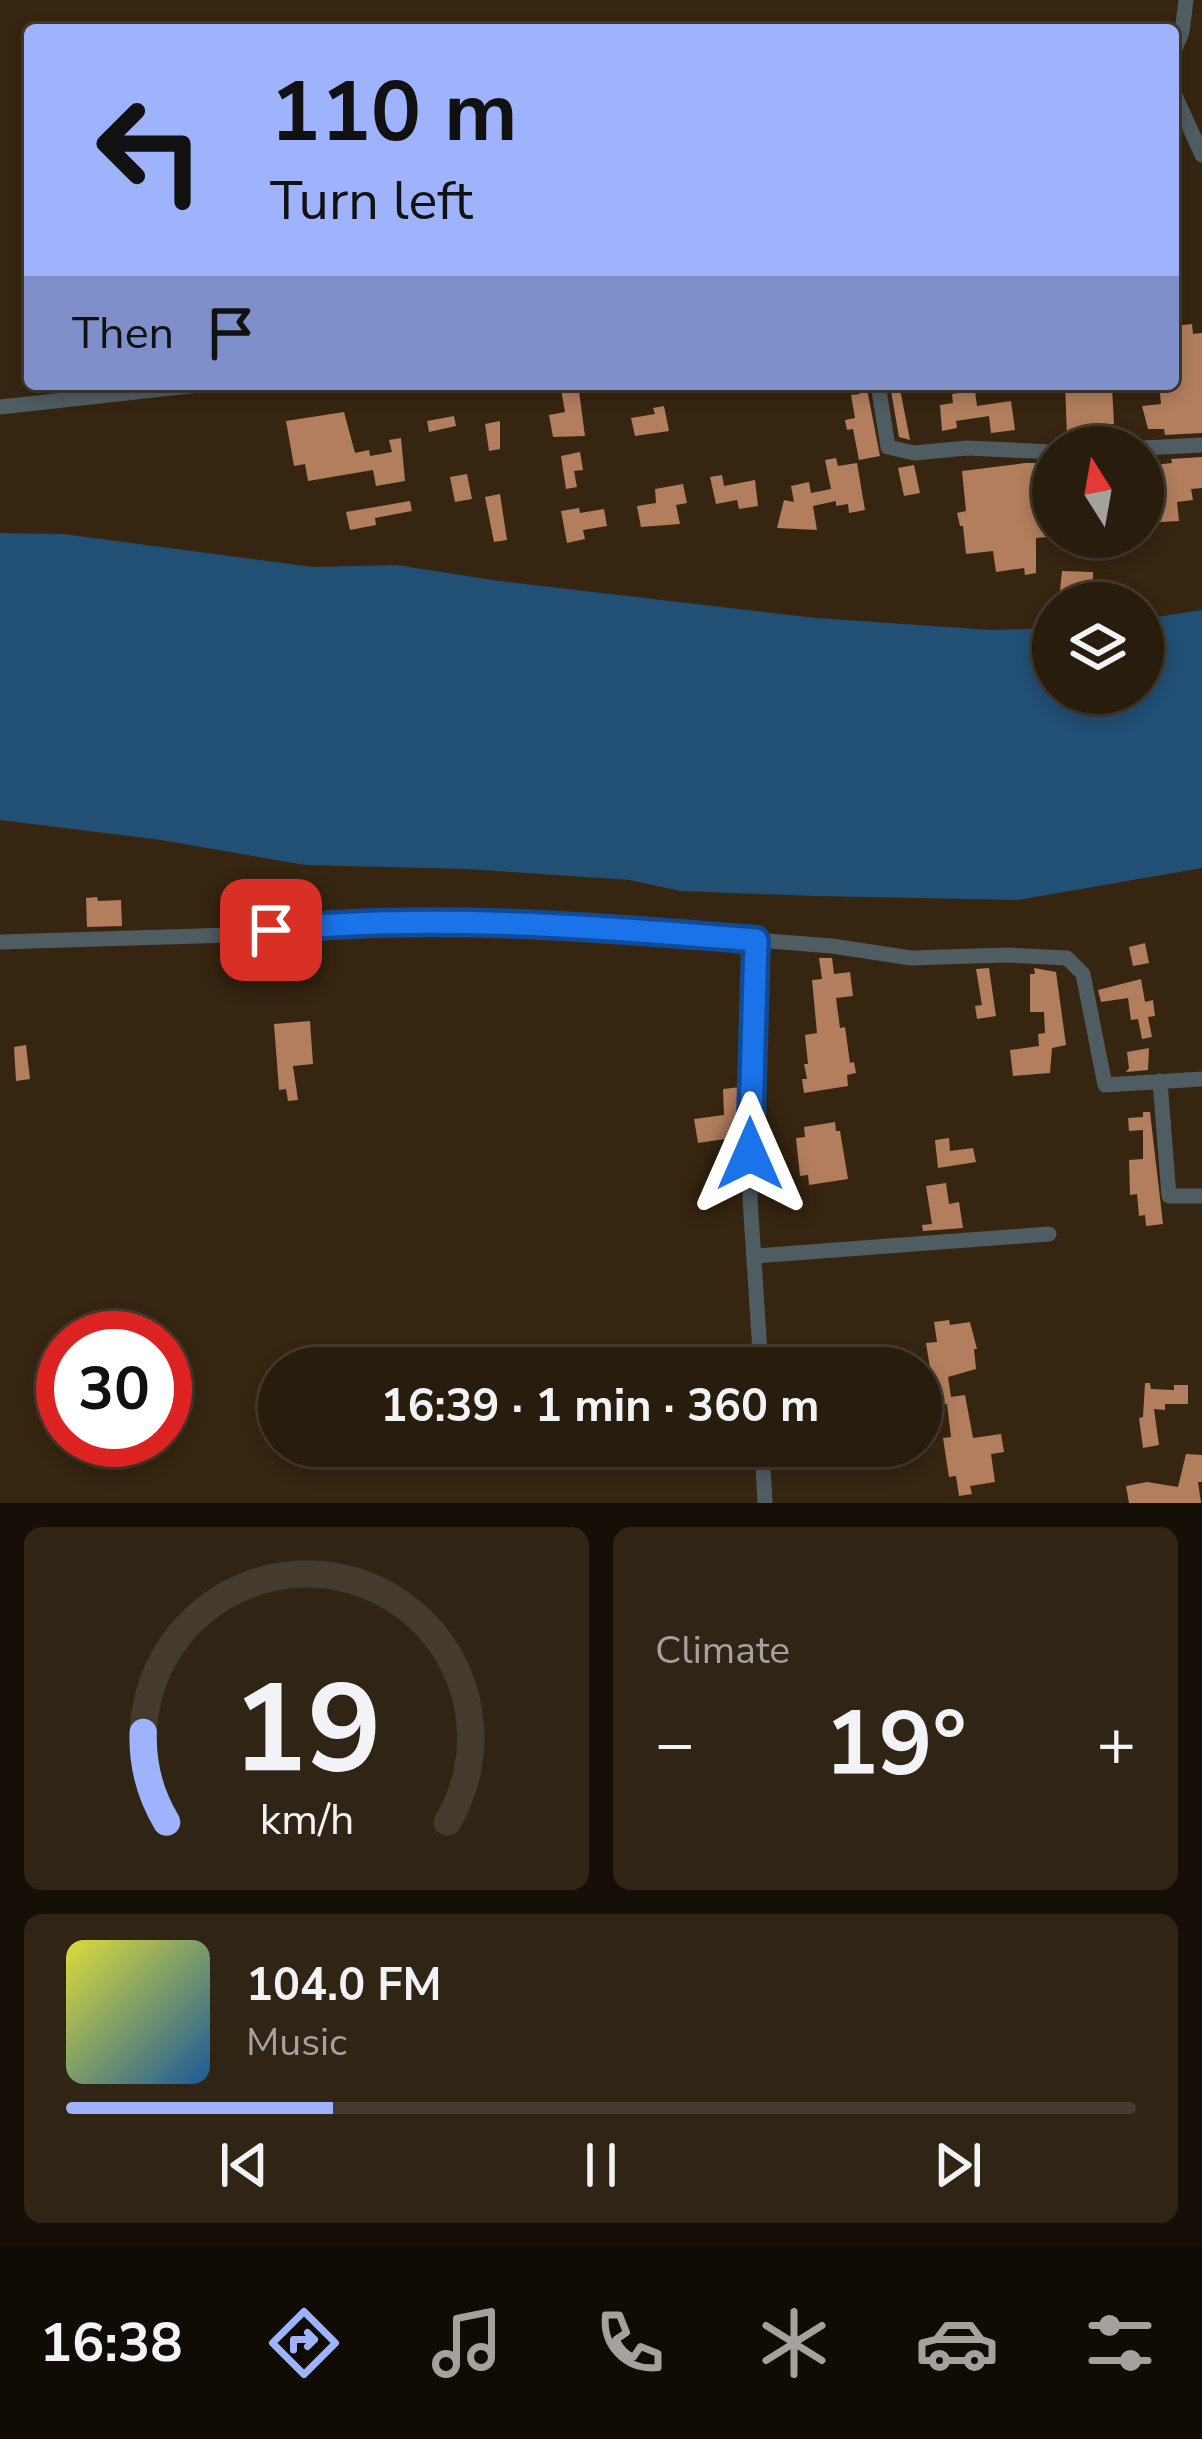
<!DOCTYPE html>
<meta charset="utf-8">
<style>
body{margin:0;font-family:"Nunito Sans",sans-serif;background:#302515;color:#f1f3f6;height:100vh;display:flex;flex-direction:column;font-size:45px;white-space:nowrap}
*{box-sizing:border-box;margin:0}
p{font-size:39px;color:#a5a19d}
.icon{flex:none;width:66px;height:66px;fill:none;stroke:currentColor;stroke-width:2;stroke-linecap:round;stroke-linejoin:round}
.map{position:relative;height:1503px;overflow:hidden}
.drawer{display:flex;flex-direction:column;gap:24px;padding:24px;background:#160f07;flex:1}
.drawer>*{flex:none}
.guide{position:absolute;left:24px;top:24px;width:1155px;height:366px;border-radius:12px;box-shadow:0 6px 18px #0003,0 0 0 3px #443a2d;background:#9fb3fd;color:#111;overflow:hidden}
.needle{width:78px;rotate:349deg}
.fabs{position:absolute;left:1032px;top:426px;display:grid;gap:24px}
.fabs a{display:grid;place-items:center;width:132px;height:132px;border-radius:50%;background:#281c0c;box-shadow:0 6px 18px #0003,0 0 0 3px #443a2d;font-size:60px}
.speed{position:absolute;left:36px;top:1311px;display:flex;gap:24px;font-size:60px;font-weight:700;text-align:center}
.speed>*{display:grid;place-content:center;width:156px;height:156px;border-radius:50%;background:#281c0c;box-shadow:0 6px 18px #0003,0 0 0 3px #443a2d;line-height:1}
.speed .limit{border:18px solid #d22;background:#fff;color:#111}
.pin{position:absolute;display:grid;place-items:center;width:102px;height:102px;color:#fff;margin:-51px;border-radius:24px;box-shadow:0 6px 18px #0006}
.me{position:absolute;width:132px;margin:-66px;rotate:0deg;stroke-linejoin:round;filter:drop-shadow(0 0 9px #0008)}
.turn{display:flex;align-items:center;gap:42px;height:252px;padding:0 48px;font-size:54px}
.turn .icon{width:156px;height:156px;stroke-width:2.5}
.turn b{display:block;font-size:84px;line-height:102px}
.then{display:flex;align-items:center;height:114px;padding:0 48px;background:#0003;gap:24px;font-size:45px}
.big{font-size:90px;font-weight:700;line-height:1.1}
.drawer .tile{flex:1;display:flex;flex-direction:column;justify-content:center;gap:18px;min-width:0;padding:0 42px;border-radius:18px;background:#302515}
.drawer .dial{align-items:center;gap:0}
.dial svg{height:312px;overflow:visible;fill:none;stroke:#443a2d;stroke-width:7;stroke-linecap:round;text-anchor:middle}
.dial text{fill:#f1f3f6;stroke:none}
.song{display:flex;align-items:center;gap:36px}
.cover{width:144px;height:144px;border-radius:18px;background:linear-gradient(135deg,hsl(60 70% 55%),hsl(210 70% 35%))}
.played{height:12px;border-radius:6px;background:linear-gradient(90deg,#9fb3fd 25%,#443a2d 25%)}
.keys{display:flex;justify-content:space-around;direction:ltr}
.heat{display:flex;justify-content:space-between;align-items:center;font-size:66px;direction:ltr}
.drawer .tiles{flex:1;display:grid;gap:24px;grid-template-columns:1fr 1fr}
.tile:last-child{grid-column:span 2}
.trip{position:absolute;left:258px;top:1347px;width:684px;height:120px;border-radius:60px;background:#281c0c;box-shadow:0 6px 18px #0003,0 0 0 3px #443a2d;font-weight:700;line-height:120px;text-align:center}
.tab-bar{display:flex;height:192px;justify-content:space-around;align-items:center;background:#100b05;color:#a5a19d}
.tab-bar .icon{width:84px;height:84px}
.tab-bar .on{color:#9fb3fd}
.tab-bar b{font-size:54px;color:#f1f3f6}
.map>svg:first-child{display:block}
</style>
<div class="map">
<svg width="1202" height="1503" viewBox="0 0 1202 1503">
<rect width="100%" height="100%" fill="#362510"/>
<!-- water -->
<path fill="#224f74" d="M0 533 63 534 313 567 397 565 492 580 816 618 992 630 1053 628V693H1143V619L1202 610V868L1018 900 814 896 680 891 630 880 467 869 305 865 161 840 0 820Z"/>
<!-- building -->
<path fill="#b27e5d" d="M1192 324 1193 334 1202 333V433L1165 435 1164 429H1148L1142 406 1161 404 1159 384H1173V326Z
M560 384H578L585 436 553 437 549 415 565 412Z
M858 384H866L880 456 859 460 853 429 847 430 845 420 855 418 851 395 860 394Z
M899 384 910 440 899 437 890 385Z
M1065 384H1080V389L1112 387 1114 424 1088 426 1089 434 1067 435Z
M975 391 977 406 1011 401 1015 430 991 433 989 416 956 421 957 428 942 431 940 405 953 403 952 394Z
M664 406 669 431 635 436 631 418 655 414 653 408Z
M344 412 355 453 369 450 370 456 392 452 389 440 401 438 405 481 376 486 373 470 308 481 305 464 294 466 286 421Z
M454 416 456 426 429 432 427 421Z
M500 421V449L489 451 485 424Z
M580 452 583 470 574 471 577 487 566 489 561 456Z
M1202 457V488L1191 489 1193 500 1177 502 1179 521 1143 523 1144 466 1172 463 1171 459Z
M836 458 838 466 857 463 865 510 849 513 848 504 836 506V501L813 506 817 530 777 528 784 500 794 502 791 486 809 482 811 493 831 489 825 460Z
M1025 463H1041L1044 480 1051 479 1053 506 1043 508 1047 537 1036 538V573L1025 575 1024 568 996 572 993 551 966 554 963 526H960L957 513 966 511 962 471Z
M914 465 920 493 904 496 898 468Z
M467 474 472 499 455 502 450 477Z
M722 475 724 486 755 480 758 506 739 509 737 500 716 504 710 477Z
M683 484 687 503 676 505 680 524 641 527 637 506 656 503 655 489Z
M500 494 507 540 494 542 485 497Z
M410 501 412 511 375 518 376 525 350 530 346 512Z
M579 508 580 513 604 509 607 526 583 530 585 539 567 543 561 511Z
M1062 571 1093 572V590L1060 591Z
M97 897 98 901 121 900 122 926 87 927 86 898Z
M1145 943 1149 963 1133 966 1129 947Z
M819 958H832L834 974 850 972 853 996 836 998 840 1028 845 1027 850 1063 854 1062 856 1073 847 1075 848 1086 804 1093 802 1079H807L804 1064H808L805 1035 817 1033 812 980 822 979Z
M989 968 996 1016 977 1019 975 1006 982 1005 976 969Z
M1034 968 1056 972 1066 1045 1052 1048 1050 1073 1013 1076 1010 1050 1039 1046 1038 1034 1045 1033 1044 1012H1030V974H1035Z
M1141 979 1145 1002 1153 1000 1155 1016 1148 1017 1152 1037 1142 1039 1138 1019 1131 1020 1128 998 1101 1002 1098 990Z
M310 1021 313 1064 293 1066 298 1100 288 1101 286 1089 279 1090 274 1024Z
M26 1045 30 1079 16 1081 14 1047Z
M1149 1048 1148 1070 1126 1072 1129 1068 1127 1052Z
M741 1087 740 1110H737L739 1137 698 1143 694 1119 724 1115 723 1089Z
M1143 1112H1150L1163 1224 1146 1226 1145 1215 1139 1216 1137 1194 1130 1195 1129 1160 1143 1159V1130L1129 1131 1128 1118 1143 1117Z
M835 1122 836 1131H840L848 1179 809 1185 808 1175 800 1176 796 1138 805 1137 804 1127Z
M949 1138 950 1151 973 1148 976 1162 938 1168 935 1140Z
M946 1183 949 1204 959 1202 963 1228 923 1231 922 1225 932 1224 926 1186Z
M949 1320 950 1325 970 1322 977 1349H974L976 1369 948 1377 951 1397 965 1395 973 1438 1001 1434 1004 1452 991 1454 995 1482 970 1486 972 1494 959 1496 956 1476 949 1477 943 1438 951 1437 947 1404 936 1406 926 1343 937 1342 934 1322Z
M1145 1383H1150L1151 1389 1174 1390V1385H1188V1404H1165V1410L1154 1409 1159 1445 1143 1448 1139 1418 1143 1417Z
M1186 1454 1202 1455V1482H1198L1201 1503H1129L1126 1486 1147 1482 1178 1487Z"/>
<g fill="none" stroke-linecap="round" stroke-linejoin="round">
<!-- minor -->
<path stroke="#4f5c62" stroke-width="15" d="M1173 54 1182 32 1186 0
M1173 91 1202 155
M878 384 888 447 914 453 967 448 1053 452
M0 407 208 384
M1143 448 1202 445
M756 940 750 1199 761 1368
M0 942 232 935 310 926 413 922 548 924 832 946 911 958 1007 955 1067 958 1083 974 1105 1085 1202 1079
M1160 1081 1169 1196H1202
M755 1256 1049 1234
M762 1446 765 1503"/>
</g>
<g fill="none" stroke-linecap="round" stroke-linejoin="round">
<!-- route casing -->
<g stroke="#114b97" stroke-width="30">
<path id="route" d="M271 930C432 913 595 927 756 940L750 1154"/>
</g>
<!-- route -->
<use href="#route" stroke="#1a73e8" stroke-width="21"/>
</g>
</svg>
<div class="fabs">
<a><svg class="needle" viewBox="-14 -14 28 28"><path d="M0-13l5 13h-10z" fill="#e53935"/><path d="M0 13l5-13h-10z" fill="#a5a19d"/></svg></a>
<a><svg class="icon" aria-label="layers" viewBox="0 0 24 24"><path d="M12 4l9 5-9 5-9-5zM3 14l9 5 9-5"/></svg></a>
</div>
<div class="speed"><div class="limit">30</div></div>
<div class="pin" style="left:271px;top:930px;background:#d93025"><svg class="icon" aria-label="arrive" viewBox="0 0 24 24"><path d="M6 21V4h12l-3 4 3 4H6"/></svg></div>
<svg class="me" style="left:750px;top:1154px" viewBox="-20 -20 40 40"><path d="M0-17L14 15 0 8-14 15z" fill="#1a73e8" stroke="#fff" stroke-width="4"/></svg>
<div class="trip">16:39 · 1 min · 360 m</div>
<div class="guide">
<div class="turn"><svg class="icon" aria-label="left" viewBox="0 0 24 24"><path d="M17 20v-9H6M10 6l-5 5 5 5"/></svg><div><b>110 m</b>Turn left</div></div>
<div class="then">Then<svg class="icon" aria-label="arrive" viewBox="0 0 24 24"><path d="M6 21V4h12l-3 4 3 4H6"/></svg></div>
</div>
</div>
<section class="drawer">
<div class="tiles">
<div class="tile dial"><svg viewBox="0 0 100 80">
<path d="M14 69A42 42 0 1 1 86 69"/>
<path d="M14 69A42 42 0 0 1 8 46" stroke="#9fb3fd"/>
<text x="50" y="56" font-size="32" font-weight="700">19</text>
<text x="50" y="72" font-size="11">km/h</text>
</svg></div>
<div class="tile"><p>Climate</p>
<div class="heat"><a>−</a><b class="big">19°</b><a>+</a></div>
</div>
<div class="tile">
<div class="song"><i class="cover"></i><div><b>104.0 FM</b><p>Music</p></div></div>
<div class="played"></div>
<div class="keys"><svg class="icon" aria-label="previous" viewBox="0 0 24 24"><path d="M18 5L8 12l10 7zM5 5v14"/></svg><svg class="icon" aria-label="pause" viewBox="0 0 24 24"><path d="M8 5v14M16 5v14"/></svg><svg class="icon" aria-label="next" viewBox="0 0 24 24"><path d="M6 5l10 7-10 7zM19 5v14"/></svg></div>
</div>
</div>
</section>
<nav class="tab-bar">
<b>16:38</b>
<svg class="icon on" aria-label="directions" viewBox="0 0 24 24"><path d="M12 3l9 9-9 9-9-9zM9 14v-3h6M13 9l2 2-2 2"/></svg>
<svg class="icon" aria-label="music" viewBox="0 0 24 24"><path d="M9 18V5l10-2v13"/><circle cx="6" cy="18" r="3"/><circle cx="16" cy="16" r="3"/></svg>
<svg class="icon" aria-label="phone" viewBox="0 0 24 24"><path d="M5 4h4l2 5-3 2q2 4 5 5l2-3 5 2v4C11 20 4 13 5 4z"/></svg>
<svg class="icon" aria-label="climate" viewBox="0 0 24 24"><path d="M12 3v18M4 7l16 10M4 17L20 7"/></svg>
<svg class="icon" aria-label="car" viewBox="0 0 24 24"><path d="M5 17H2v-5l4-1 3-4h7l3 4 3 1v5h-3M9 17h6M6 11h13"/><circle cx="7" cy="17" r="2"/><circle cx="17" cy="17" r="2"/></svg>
<svg class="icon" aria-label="filters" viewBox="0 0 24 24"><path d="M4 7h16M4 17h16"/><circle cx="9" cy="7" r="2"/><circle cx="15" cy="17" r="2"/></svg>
</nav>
